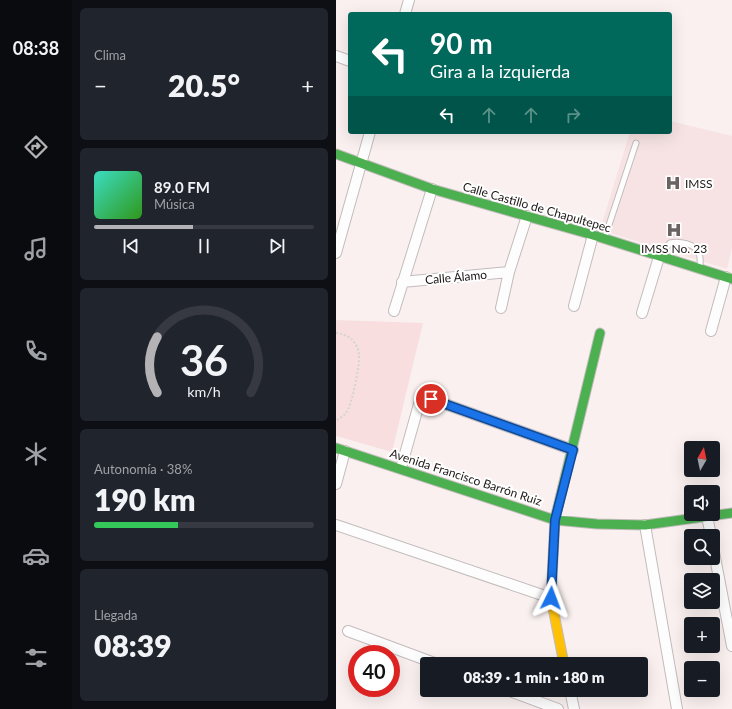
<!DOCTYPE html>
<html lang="es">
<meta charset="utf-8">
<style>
body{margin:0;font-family:Lato,sans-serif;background:#20242c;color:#f1f3f6;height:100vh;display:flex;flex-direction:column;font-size:15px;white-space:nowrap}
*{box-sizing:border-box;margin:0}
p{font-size:13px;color:#9ea1a6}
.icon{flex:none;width:22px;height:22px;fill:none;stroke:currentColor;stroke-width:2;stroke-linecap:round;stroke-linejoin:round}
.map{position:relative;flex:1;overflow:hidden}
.panel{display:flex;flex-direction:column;gap:8px;padding:8px;background:#0d0f14;width:264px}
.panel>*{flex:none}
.top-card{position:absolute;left:12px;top:12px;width:324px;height:122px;border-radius:4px;box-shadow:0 4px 16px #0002;background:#00695c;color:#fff;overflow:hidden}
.needle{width:26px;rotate:9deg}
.fabs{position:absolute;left:348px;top:441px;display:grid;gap:8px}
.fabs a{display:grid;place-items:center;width:36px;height:36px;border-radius:4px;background:#171b24;box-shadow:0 4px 16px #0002;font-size:20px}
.speed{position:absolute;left:12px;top:645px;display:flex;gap:8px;font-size:20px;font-weight:700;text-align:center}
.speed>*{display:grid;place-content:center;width:52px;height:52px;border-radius:50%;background:#171b24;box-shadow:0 4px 16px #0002;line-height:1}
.speed .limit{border:6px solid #d22;background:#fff;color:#111}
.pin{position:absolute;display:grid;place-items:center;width:34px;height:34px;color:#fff;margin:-17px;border:2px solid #fff;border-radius:50%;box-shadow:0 1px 4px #0007}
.me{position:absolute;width:44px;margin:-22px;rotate:3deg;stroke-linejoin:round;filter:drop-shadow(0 0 3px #0008)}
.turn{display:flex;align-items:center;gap:14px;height:84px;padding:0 16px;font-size:18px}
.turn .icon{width:52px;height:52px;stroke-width:2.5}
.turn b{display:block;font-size:28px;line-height:34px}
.lanes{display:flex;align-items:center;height:38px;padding:0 16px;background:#0003;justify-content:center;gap:20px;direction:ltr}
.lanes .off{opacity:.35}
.big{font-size:30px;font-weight:800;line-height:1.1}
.panel .widget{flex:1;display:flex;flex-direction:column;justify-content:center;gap:6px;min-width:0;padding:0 14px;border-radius:6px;background:#20242c}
.panel .dial{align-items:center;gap:0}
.dial svg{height:104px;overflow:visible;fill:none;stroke:#363941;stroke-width:7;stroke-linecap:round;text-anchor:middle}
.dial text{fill:#f1f3f6;stroke:none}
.song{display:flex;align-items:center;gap:12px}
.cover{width:48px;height:48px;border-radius:6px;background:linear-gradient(135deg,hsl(170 70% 55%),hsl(110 70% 35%))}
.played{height:4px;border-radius:2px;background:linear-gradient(90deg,#b4b2b4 45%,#363941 45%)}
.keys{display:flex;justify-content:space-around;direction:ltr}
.heat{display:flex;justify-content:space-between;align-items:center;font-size:22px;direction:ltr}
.charge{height:6px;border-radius:3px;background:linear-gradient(90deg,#34c759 38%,#363941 0)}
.trip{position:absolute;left:84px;top:657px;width:228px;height:40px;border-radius:4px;background:#171b24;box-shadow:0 4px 16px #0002;font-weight:800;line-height:40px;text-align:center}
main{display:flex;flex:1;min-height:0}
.menu{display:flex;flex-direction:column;width:72px;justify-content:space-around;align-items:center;background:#090b0e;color:#9ea1a6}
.menu .icon{width:28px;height:28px}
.menu .active{color:#b4b2b4}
.menu b{font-size:18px;color:#f1f3f6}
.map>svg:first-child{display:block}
</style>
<main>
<nav class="menu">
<b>08:38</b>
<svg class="icon active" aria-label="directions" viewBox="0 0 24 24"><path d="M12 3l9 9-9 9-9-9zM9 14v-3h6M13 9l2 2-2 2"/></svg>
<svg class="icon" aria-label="music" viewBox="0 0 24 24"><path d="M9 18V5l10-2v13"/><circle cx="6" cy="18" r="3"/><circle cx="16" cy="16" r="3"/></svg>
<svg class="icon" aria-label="phone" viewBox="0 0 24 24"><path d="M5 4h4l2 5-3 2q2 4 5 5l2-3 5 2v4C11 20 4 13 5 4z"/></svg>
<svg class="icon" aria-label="climate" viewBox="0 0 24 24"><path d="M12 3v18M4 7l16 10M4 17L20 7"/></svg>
<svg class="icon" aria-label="car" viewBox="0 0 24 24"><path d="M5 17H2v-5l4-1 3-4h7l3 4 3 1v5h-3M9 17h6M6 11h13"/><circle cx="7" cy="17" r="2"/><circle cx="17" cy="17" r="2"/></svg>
<svg class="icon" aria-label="filters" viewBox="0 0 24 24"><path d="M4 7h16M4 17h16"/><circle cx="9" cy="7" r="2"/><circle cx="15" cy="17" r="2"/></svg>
</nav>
<section class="panel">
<div class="widget"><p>Clima</p>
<div class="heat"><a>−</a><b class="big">20.5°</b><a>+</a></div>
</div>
<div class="widget">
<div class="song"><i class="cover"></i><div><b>89.0 FM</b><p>Música</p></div></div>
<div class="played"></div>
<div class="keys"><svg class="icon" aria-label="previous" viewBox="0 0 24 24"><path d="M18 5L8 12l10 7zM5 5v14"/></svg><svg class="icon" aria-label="pause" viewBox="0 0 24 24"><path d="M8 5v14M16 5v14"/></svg><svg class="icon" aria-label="next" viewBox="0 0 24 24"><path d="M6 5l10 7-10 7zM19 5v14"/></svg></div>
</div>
<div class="widget dial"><svg viewBox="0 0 100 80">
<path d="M14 69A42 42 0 1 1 86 69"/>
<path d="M14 69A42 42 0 0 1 14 26" stroke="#b4b2b4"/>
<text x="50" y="56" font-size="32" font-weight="700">36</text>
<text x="50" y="72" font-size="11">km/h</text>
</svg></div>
<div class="widget"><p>Autonomía · 38%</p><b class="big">190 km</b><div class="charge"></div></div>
<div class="widget"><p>Llegada</p><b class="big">08:39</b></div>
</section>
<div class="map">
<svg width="396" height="709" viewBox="0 0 396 709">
<rect width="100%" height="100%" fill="#faf0f0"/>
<!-- built -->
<path fill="#f7e3e3" d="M334 121 396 136V248L391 269 264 230 294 132H334Z"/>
<!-- green -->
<path fill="#f8dedf" d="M0 320 87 323 56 452 0 436Z"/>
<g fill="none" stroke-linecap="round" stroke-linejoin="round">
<!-- lane casing -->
<g stroke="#c3bcbc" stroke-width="7">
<path id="lane" d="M269 237 300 143
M324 256 334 243C342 241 360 243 363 254 365 257 364 263 364 267"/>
</g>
<!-- street casing -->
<g stroke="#c3bcbc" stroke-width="12">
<path id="street" d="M69 14 73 0
M0 56 14 61
M0 253 34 132
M66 282 173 272
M238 306 257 235
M165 308 173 272 191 216
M58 311 96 189
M306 313 323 257
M375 331 390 277
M65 468 83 404 86 401 95 399 237 450
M0 484 9 451
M371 516 375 536
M0 525 215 598
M309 525 341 709
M377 547 396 646
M12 631 101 664
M171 690 222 709
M234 690 238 709"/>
</g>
<!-- fast casing -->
<g stroke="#c3bcbc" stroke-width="11">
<path id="fast" d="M0 154 96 189 257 235 396 279
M0 448 219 520 261 524 309 525 396 513
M219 519 264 333"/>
</g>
<!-- slow casing -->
<g stroke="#c3bcbc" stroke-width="11">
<path id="slow" d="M219 519 215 598 228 664"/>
</g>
<!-- path -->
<path stroke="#d5d3d3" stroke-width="2" stroke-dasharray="2 2" stroke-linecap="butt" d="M0 333C12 334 22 342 23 355 24 365 16 405 10 413 7 416 3 419 0 421"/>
<!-- lane -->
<use href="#lane" stroke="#fefdfd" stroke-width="5"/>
<!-- street -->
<use href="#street" stroke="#fefdfd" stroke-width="10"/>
<!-- fast -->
<use href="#fast" stroke="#4caf50" stroke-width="9"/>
<!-- slow -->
<use href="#slow" stroke="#ffc107" stroke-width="9"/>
</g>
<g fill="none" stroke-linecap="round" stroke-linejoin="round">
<!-- route casing -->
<g stroke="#114b97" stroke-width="10">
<path id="route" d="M95 399 237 450 219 520 215 598"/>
</g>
<!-- route -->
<use href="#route" stroke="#1a73e8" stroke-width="7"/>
</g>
<!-- icons -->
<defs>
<g id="hospital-bare" transform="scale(1.2)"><path d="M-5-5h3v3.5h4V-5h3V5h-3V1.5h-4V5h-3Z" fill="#6a6363" stroke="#fff" stroke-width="2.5" paint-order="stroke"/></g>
</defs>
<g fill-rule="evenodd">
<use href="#hospital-bare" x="337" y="183"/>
<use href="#hospital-bare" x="338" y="230"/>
</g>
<g text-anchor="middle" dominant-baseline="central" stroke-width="4" stroke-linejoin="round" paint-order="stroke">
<!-- poi labels -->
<g font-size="12" fill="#1d1717" stroke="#fff" text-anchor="start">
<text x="349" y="183">IMSS</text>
<text x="338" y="248" text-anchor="middle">IMSS No. 23</text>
</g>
<!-- street labels -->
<g font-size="12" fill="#1d1717" stroke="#fff">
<text transform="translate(201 207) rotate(16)">Calle Castillo de Chapultepec</text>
<text transform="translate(120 277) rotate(-5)">Calle Álamo</text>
<text transform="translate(130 477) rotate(18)">Avenida Francisco Barrón Ruiz</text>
</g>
</g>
</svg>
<div class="fabs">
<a><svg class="needle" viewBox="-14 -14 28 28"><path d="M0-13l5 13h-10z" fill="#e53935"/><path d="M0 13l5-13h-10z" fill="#9ea1a6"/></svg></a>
<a><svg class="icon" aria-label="sound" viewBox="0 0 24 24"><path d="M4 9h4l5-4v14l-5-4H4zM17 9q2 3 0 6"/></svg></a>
<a><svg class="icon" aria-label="search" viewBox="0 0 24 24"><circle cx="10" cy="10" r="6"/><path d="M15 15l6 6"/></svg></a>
<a><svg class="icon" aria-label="layers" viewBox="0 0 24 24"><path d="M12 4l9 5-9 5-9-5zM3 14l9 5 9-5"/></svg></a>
<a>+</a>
<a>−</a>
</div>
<div class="speed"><div class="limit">40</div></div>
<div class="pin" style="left:95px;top:399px;background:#d93025"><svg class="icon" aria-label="arrive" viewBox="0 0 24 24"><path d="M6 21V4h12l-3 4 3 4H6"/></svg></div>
<svg class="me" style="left:215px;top:598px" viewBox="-20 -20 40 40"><path d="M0-17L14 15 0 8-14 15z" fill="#1a73e8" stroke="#fff" stroke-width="4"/></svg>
<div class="trip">08:39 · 1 min · 180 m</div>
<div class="top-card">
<div class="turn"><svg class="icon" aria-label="left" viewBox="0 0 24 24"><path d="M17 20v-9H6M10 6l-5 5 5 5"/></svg><div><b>90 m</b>Gira a la izquierda</div></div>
<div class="lanes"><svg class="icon" aria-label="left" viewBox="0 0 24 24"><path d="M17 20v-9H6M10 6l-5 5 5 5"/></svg><svg class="icon off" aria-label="ahead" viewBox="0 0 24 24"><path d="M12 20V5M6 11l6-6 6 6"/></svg><svg class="icon off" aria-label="ahead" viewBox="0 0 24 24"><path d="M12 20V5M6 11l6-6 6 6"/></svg><svg class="icon off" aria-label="right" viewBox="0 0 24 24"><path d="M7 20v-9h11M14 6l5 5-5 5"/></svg></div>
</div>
</div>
</main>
